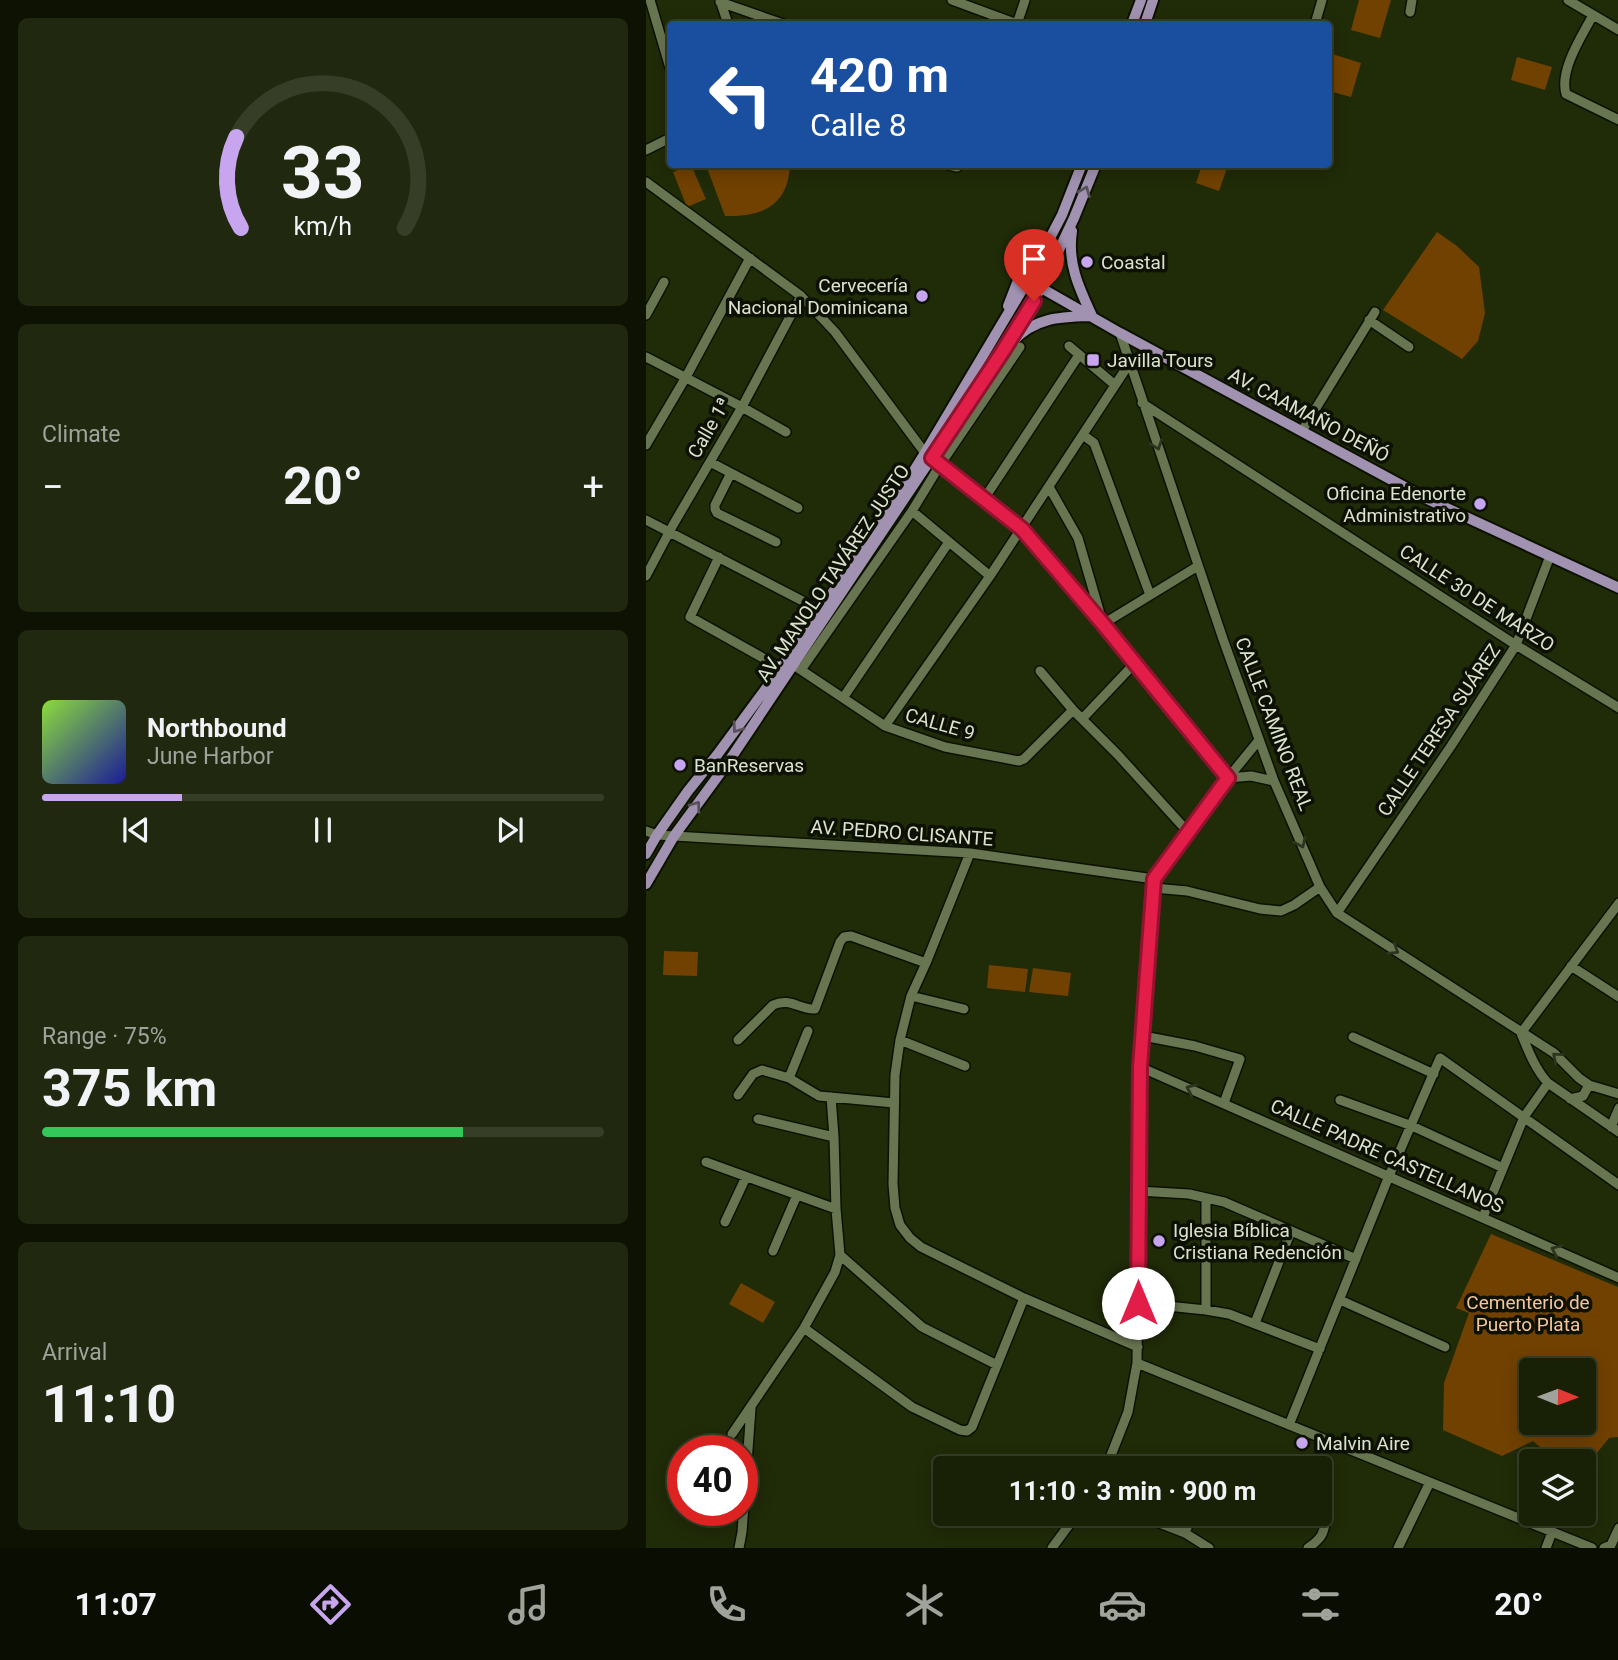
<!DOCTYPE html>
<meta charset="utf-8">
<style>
body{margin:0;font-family:Roboto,sans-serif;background:#212810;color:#f1f3f6;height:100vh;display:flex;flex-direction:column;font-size:26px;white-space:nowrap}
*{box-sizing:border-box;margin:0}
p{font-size:23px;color:#9fa39b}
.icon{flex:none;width:38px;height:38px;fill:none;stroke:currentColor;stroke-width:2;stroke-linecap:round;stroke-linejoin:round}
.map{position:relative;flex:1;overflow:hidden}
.panel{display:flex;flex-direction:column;gap:18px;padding:18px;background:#0d1203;width:646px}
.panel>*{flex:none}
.guide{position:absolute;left:21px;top:21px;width:665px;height:147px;border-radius:7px;box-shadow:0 4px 18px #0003,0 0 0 2px #363e28;background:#1a4fa0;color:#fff;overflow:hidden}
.needle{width:46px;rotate:91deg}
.buttons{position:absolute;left:873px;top:1358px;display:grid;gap:14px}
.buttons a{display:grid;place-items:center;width:77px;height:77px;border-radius:7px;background:#182006;box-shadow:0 4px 18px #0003,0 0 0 2px #363e28;font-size:35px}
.speed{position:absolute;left:21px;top:1435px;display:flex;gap:14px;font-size:35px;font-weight:700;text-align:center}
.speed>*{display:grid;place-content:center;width:91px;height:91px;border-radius:50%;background:#182006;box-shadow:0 4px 18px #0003,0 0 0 2px #363e28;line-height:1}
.speed .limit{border:10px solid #d22;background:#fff;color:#111}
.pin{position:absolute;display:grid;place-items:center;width:60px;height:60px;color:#fff;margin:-72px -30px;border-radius:50% 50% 50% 0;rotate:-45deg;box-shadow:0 0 7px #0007}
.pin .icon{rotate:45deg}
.me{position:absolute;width:77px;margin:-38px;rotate:0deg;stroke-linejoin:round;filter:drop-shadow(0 0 5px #0008)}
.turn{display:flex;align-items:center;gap:24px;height:147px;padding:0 28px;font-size:32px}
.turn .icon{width:91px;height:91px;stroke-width:2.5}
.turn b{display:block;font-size:49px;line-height:60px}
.big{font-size:52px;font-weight:700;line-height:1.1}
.panel .card{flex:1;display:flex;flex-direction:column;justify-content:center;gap:10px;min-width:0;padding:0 24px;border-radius:10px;background:#212810}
.panel .dial{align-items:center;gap:0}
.dial svg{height:182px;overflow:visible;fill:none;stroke:#363e28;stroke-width:7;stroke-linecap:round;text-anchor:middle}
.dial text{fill:#f1f3f6;stroke:none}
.song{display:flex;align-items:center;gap:21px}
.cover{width:84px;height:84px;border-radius:10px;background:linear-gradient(135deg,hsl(90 70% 55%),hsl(240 70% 35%))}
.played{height:7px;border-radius:4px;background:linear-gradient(90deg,#c7a6ef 25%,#363e28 25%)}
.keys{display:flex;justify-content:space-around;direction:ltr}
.heat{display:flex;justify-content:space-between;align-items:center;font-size:38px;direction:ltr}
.charge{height:10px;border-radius:5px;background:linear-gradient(90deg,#34c759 75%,#363e28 0)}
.trip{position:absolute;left:287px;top:1456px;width:399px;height:70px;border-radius:7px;background:#182006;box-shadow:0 4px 18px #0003,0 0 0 2px #363e28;font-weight:700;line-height:70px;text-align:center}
.menu{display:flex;height:112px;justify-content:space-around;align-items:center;background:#0a0d02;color:#9fa39b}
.menu .icon{width:49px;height:49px}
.menu .on{color:#c7a6ef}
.menu b{font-size:32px;color:#f1f3f6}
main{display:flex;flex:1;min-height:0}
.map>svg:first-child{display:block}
</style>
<main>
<section class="panel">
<div class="card dial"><svg viewBox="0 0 100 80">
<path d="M14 69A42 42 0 1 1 86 69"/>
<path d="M14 69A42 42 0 0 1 12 29" stroke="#c7a6ef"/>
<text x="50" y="56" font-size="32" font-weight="700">33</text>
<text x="50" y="72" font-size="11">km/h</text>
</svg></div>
<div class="card"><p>Climate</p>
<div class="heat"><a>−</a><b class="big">20°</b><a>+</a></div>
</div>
<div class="card">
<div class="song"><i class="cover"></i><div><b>Northbound</b><p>June Harbor</p></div></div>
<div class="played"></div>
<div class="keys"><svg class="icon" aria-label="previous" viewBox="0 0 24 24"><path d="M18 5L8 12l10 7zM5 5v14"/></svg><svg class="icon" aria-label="pause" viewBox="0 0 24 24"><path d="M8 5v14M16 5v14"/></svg><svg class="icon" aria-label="next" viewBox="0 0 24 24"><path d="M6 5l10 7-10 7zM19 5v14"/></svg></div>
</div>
<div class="card"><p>Range · 75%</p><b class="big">375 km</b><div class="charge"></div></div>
<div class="card"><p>Arrival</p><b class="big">11:10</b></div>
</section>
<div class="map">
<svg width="973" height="1548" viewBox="0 0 973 1548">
<rect width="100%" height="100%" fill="#202b08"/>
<!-- green -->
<path fill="#714101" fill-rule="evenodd" d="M713 0H745L734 38 705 30Z
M683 53 715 63 705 97 683 91Z
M871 57 906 67 899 90 865 80Z
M45 165 60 199 41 207 27 172Z
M60 165 144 164V165C142 206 116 217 79 216Z
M556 165H582L573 191 550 183Z
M791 232 811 246 833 267 839 313 832 341 816 359 737 310Z
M18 951 52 952 51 976 17 975Z
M343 965 382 969 379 992 341 988Z
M387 968 425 973 422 996 383 992Z
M845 1234 972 1287V1437L963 1438 950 1454 947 1475 938 1477V1461H911L887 1441 856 1456 797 1430 798 1383 823 1313 810 1308ZM886 1370H938V1423H886Z
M95 1283 129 1302 117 1323 83 1304Z"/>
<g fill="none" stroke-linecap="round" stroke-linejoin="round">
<!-- minor casing -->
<g stroke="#0b1200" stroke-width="12">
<path id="minor" d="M4 0 24 68
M74 0 82 24
M306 0 371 24
M922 0 973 30
M74 2 137 24
M764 12 766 0
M947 15C936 36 913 70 920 94L973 120
M371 24 379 0
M669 24 676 0
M0 150 24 138
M298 164 311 167 314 164
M0 182 155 296 189 332 279 453 376 529 457 624 582 778
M0 315 18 282
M723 320 763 347
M474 333 577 639 628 781 674 887 691 913 908 1053 933 1078 943 1085 973 1094
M423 346 469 385
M0 357 96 407 140 432
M496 403 870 645 973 708
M656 431 729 312
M437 435 448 443 504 595
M0 445 40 377 104 258
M64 462 152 508
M85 473 69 505V509L71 513 130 542
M403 487 432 538 457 624 552 566
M338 499 433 355
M266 511 344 576
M0 520 174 610
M73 557 44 617 135 668
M0 576 27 525 96 407 155 296
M152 668 239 726 299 747 373 761 378 759 427 710
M155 670 266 511 294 465 374 347
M394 671 427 710 472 755 542 832
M197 698 303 542
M436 719 488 664
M239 726 344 576 483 364
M582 778 605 776 628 781
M0 831 11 835 324 853 508 879
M324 853 280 963 265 996 254 1040 249 1075 247 1184 249 1208 254 1225 264 1238 275 1247 378 1298 492 1347
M508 888 541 891 614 909 635 911 648 905 674 887
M691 913 805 746 870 645 904 556
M925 966 973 997
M265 996 318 1009
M875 1033 973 903
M875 1033C882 1050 889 1069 902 1083L973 1132
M497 1036 549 1046 594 1059 578 1103
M707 1037 788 1074
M92 1040 127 1005C145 997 153 1010 169 1009L194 942 198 937 205 936 280 963
M254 1040 319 1066
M494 1067 973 1278
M143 1078 162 1031
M92 1095 107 1074 116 1070 143 1078 173 1096 248 1103
M924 1099 937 1096 943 1085
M694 1100 766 1126 857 1168
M112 1119 188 1137
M965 1127 973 1108
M60 1162 190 1209
M492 1191 543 1194 578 1202 710 1259
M560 1198V1310
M837 1217 878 1117 902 1083
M79 1222 100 1177
M127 1251 151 1195
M194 1255 276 1327 351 1365
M694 1300 799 1347
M492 1303 560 1310 583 1314 674 1349
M609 1323 645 1231
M158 1328 266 1407 314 1430 321 1431 326 1427 378 1298
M491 1363 946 1548
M643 1425 743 1176 794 1058 973 1185
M86 1434 158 1328 189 1272 194 1255 190 1209 188 1137 185 1097
M460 1468 482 1412 491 1363 494 1067 508 879 582 778 613 740
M490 1514 539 1533 563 1548
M539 1533 546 1514
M93 1548 96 1532 105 1408
M406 1548 431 1514
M662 1548C676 1538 678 1534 680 1517L674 1512
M752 1548 784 1482
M900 1548 906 1532
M958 1548 965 1545 973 1528"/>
</g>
<!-- major casing -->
<g stroke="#0b1200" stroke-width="14">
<path id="major" d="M486 24 495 0
M499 24 507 0
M390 285 474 333 779 498 973 588
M362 306 378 265 399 238
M366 342C389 317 414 317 446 316 433 288 421 263 426 231
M0 854 11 835 42 791 71 755 135 668 251 498 279 453 382 280 416 215 436 164
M0 884 28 836 83 761 357 351 395 288 428 218 450 164"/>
</g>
<!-- minor -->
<use href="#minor" stroke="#687551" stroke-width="9"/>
<!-- major -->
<use href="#major" stroke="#a292b2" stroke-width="10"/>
</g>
<!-- one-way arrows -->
<defs><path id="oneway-chevron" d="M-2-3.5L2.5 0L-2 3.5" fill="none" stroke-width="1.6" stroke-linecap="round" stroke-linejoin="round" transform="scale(1.75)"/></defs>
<g stroke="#58525b">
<use href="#oneway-chevron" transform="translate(439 191) rotate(-68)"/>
<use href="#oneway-chevron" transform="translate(91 728) rotate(126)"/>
<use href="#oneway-chevron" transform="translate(50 806) rotate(-54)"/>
</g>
<g stroke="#2d341f">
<use href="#oneway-chevron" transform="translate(511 445) rotate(71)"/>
<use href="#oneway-chevron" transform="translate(655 843) rotate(66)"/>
<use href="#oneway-chevron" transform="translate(748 950) rotate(32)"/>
<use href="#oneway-chevron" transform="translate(911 1057) rotate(-140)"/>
<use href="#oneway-chevron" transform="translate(545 1089) rotate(-156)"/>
<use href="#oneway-chevron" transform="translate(910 1250) rotate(-156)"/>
</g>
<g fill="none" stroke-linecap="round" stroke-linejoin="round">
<!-- route casing -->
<g stroke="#92132f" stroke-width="18">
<path id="route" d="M388 301 357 351 286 458 376 529 457 624 582 778 508 879 494 1067 492 1303"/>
</g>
<!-- route -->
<use href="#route" stroke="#e11d48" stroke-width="12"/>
</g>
<!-- markers -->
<g fill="#c7a6ef" stroke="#0d1104" stroke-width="2.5">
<circle cx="441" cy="262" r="7"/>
<circle cx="276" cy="296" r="7"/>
<rect x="440" y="353" width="14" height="14" rx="3.5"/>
<circle cx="834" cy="504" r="7"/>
<circle cx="34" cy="765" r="7"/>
<circle cx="513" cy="1241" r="7"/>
<circle cx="656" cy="1443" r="7"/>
</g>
<g text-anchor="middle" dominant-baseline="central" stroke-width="7" stroke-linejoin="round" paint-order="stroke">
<!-- poi labels -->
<g font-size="19" fill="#dbe3cf" stroke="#0d1104" text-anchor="start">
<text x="455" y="262">Coastal</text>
<text x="262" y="285" text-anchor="end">Cervecería<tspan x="262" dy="22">Nacional Dominicana</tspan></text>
<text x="461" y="360">Javilla Tours</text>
<text x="820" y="493" text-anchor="end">Oficina Edenorte<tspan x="820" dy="22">Administrativo</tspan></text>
<text x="48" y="765">BanReservas</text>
<text x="527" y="1230">Iglesia Bíblica<tspan x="527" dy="22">Cristiana Redención</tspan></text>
<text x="670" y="1443">Malvin Aire</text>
</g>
<!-- street labels -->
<g font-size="19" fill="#dbe3cf" stroke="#0d1104">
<text transform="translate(663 415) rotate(28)">AV. CAAMAÑO DEÑÓ</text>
<text transform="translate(63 428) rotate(-60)">Calle 1ª</text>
<text transform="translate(187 573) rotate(-56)">AV. MANOLO TAVÁREZ JUSTO</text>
<text transform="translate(831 598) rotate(33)">CALLE 30 DE MARZO</text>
<text transform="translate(294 724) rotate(16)">CALLE 9</text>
<text transform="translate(628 724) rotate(69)">CALLE CAMINO REAL</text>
<text transform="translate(793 730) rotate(-56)">CALLE TERESA SUÁREZ</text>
<text transform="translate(256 833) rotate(4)">AV. PEDRO CLISANTE</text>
<text transform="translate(741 1156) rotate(24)">CALLE PADRE CASTELLANOS</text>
</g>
<!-- park labels -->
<g font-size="19" fill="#f5c69a" stroke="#0d1104">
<text x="882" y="1302">Cementerio de<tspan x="882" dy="22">Puerto Plata</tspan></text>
</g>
</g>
</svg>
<div class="buttons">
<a><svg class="needle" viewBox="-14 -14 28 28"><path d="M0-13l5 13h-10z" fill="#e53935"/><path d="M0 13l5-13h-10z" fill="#9fa39b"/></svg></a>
<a><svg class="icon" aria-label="layers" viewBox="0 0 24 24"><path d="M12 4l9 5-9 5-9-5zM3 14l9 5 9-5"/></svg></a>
</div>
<div class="speed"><div class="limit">40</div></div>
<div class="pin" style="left:388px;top:301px;background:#d93025"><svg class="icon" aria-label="arrive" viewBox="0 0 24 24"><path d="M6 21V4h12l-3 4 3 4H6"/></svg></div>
<svg class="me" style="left:492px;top:1303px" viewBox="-20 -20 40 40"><circle r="19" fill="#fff"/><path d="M0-13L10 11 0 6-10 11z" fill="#e11d48"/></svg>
<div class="trip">11:10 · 3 min · 900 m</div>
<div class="guide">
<div class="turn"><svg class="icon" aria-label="left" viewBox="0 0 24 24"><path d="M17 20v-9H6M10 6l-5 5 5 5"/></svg><div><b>420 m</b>Calle 8</div></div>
</div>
</div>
</main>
<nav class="menu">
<b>11:07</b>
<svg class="icon on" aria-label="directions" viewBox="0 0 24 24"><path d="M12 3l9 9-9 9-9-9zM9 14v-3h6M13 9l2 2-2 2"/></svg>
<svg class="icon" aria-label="music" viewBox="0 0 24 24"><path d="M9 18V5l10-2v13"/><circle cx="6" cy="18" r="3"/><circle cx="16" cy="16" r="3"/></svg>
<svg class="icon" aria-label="phone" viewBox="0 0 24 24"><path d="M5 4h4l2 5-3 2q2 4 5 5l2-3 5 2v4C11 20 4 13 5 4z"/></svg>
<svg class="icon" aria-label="climate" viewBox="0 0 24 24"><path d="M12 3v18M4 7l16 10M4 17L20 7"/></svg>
<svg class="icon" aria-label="car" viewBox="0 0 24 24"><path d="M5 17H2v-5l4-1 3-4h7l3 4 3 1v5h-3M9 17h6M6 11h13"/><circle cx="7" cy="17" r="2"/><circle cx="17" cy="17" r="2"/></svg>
<svg class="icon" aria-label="filters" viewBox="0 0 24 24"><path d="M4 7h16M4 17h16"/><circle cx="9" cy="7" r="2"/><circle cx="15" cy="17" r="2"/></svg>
<b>20°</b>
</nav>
